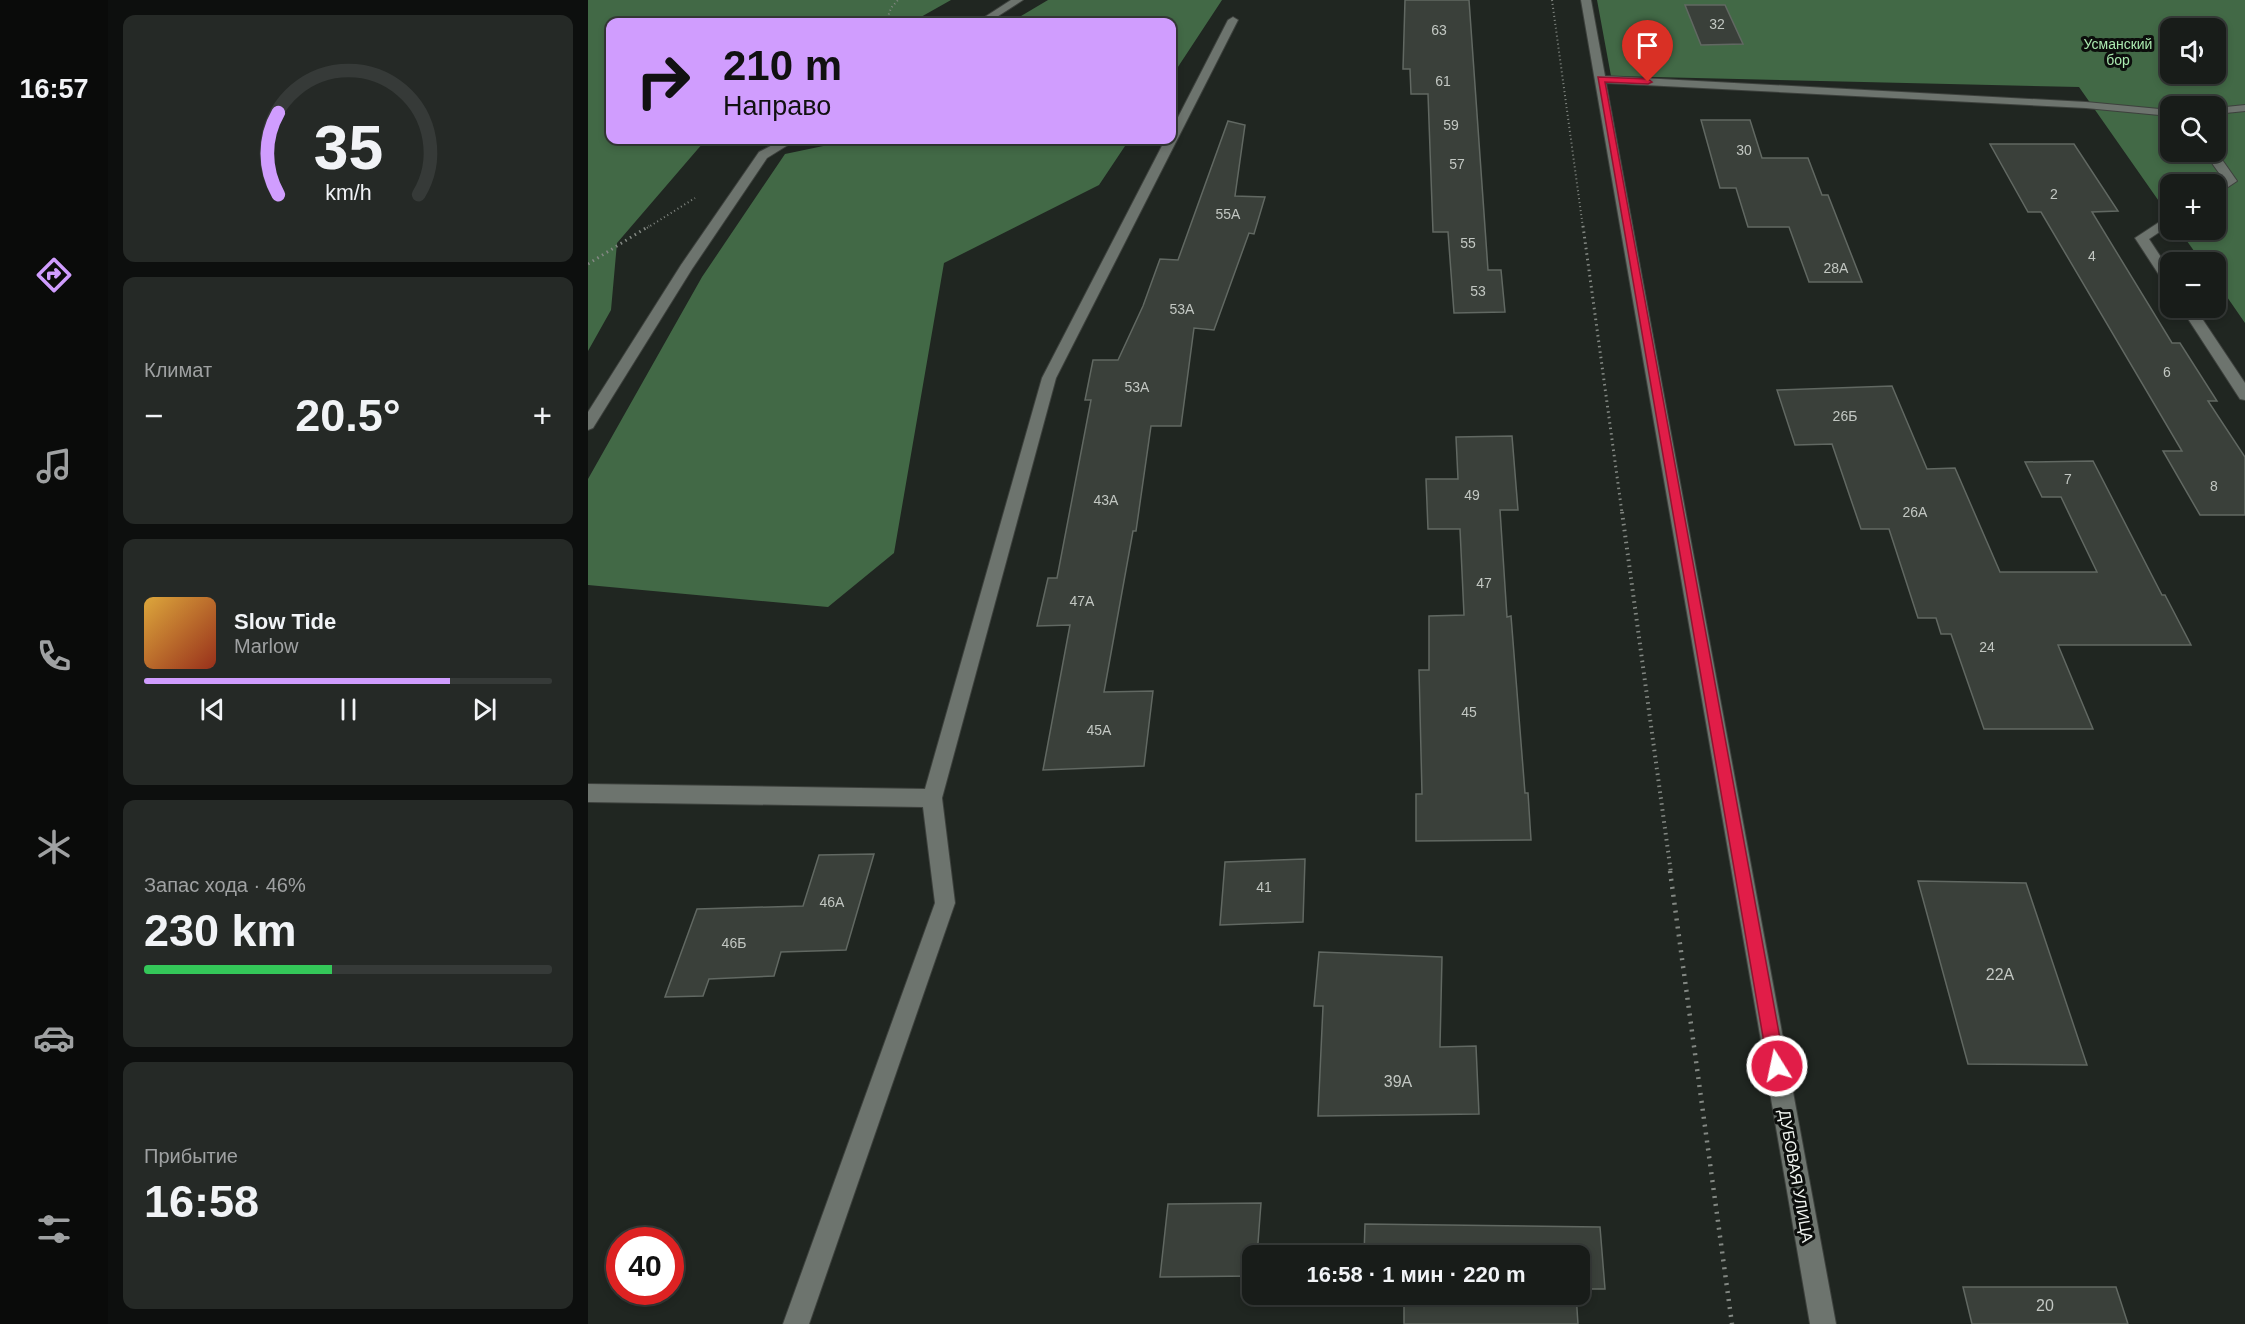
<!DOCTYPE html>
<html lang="ru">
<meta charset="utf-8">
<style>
body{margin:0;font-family:Arial,sans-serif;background:#252926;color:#f1f3f6;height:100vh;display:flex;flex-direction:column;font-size:22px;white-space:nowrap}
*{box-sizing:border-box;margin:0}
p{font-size:20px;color:#9fa1a2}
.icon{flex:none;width:33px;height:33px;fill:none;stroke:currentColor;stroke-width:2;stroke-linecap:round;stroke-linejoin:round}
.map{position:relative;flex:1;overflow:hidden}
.side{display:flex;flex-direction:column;gap:15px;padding:15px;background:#0d0f0e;width:480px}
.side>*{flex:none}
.hud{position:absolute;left:18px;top:18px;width:570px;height:126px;border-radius:12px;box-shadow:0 3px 9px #0003,0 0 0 2px #363a38;background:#d09dfe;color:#111;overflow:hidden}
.controls{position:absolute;left:1572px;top:18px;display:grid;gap:12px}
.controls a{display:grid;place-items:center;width:66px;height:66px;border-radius:12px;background:#181c19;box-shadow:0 3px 9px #0003,0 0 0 2px #363a38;font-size:30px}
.speed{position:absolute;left:18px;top:1227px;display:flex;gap:12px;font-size:30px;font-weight:700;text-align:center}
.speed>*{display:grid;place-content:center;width:78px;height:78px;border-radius:50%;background:#181c19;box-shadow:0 3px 9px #0003,0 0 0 2px #363a38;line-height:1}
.speed .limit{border:9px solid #d22;background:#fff;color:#111}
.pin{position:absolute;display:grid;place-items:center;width:51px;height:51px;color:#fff;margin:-62px -26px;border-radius:50% 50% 50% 0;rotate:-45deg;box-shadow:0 0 6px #0007}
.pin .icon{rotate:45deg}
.me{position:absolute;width:66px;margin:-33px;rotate:350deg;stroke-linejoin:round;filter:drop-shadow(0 0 4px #0008)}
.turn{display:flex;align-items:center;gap:21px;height:126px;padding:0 18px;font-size:27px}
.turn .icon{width:78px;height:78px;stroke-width:2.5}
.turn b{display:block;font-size:42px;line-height:51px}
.big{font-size:45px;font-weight:600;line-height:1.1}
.side .card{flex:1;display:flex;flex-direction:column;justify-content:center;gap:9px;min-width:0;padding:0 21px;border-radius:12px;background:#252926}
.side .dial{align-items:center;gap:0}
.dial svg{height:156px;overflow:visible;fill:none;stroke:#363a38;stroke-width:7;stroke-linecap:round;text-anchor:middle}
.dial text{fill:#f1f3f6;stroke:none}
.song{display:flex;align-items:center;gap:18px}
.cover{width:72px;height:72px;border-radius:9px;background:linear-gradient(135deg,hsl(40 70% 55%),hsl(10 70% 35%))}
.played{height:6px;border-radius:3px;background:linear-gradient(90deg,#d09dfe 75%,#363a38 75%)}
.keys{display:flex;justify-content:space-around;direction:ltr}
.heat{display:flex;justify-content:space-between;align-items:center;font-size:33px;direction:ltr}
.charge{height:9px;border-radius:4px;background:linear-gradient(90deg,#34c759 46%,#363a38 0)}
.trip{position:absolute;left:654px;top:1245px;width:348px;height:60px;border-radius:12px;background:#181c19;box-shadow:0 3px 9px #0003,0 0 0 2px #363a38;font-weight:600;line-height:60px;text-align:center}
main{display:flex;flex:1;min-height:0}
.tab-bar{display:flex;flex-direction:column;width:108px;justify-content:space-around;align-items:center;background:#0a0b0a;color:#9fa1a2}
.tab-bar .icon{width:42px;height:42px}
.tab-bar .on{color:#d09dfe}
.tab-bar b{font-size:27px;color:#f1f3f6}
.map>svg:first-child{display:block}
</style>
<main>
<nav class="tab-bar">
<b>16:57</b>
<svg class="icon on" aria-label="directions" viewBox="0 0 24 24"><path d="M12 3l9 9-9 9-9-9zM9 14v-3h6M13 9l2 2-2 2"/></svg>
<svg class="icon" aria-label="music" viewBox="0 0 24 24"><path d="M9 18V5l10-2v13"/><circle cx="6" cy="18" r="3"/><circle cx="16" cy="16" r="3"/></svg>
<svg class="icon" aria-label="phone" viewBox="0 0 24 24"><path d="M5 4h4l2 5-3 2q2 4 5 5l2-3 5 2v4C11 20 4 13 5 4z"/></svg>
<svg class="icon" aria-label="climate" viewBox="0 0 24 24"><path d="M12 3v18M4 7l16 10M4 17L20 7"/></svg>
<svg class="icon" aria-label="car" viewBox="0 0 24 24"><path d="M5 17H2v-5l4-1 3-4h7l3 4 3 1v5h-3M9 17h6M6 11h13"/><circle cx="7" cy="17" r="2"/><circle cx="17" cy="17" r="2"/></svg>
<svg class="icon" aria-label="filters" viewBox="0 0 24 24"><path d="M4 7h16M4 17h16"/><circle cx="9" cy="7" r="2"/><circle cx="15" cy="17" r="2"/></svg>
</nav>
<section class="side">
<div class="card dial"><svg viewBox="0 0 100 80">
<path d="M14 69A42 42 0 1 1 86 69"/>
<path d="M14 69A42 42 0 0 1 14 27" stroke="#d09dfe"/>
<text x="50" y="56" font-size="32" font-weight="700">35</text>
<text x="50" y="72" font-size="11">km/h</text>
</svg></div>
<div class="card"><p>Климат</p>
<div class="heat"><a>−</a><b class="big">20.5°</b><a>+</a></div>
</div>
<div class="card">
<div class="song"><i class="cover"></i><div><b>Slow Tide</b><p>Marlow</p></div></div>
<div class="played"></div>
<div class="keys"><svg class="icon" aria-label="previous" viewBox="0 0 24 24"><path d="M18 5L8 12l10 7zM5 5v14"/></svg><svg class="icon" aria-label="pause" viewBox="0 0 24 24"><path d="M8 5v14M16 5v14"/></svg><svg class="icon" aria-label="next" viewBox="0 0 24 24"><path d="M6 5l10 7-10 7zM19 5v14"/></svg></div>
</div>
<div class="card"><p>Запас хода · 46%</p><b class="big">230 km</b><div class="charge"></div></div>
<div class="card"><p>Прибытие</p><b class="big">16:58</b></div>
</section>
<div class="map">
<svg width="1657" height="1324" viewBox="0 0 1657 1324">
<rect width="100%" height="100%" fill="#202621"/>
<!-- forest -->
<path fill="#426946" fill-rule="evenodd" d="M0 0H363L324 22H22V140H122L115 143 29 243 23 310 0 351Z
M460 0H634L584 76V22H423Z
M1009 0H1657V323L1628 281V262H1614L1591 230H1628V184H1582V217L1491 87 1023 76ZM1582 28H1628V74H1582ZM1582 106H1628V152H1582Z
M264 140H541L511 185 356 263 306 553 240 607 0 585V479L114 277 197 154Z"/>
<!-- building -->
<path fill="#3a403a" stroke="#616862" stroke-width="1.5" d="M817 0H881L900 270H913L917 312 866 313 860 232H845L840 94H823L822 69H815Z
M1097 5H1137L1155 44 1113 45Z
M1113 120H1162L1174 158H1220L1234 195H1240L1274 282H1221L1201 227H1160L1148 188H1132Z
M640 121 657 125 647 196 677 197 666 234 661 233 626 330 606 328 593 426H563L548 531H545L516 692 565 691 556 766 455 770 482 625 449 626 460 578H469L503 400H497L505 360H530L555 306 572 259 590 260Z
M1402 144H1486L1530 211 1504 212 1584 343H1592L1629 401H1620L1657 457V515H1612L1575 451H1594L1453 212H1440Z
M1304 386 1339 469 1367 468 1412 572H1509L1473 497H1454L1437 462 1505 461 1574 595H1577L1603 645H1470L1505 729H1396L1363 634H1353L1348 618H1330L1301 529H1273L1244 444 1207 445 1189 390Z
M924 436 930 510H912L919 617 923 616 937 793H940L943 840 828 841V794H834L831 670H841V616L876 615 872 529H840L838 479H870L868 437Z
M286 854 258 950 193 952 186 976 121 979 115 996 77 997 109 909 215 906 231 855Z
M717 859 715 922 632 925 637 862Z
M1330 881 1438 883 1499 1065 1380 1064Z
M731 952 854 957 852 1047 888 1046 891 1114 730 1116 735 1006H726Z
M673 1203 669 1256H664V1276L572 1277 580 1204Z
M777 1224 1012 1227 1017 1289H992V1256H776Z
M1375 1287H1528L1540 1324H1384Z
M775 1294H988L990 1324H816V1301H775Z"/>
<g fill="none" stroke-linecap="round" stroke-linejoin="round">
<!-- minor casing -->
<g stroke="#3d413d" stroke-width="2">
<path id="minor" d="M423 0H435L401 22H389Z
M993 0H1003L1017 76 1498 102 1582 110V116L1498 108 1018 83 1248 1324H1222Z
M645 17 650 20 468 378 354 798 367 903 221 1324H195L347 903 335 807 0 802V784L337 789 454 378 577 140H584V129L640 20Z
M1657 105V111L1628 114V108Z
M194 140H208L179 158 104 269 5 428 0 430V412L93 265 171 152Z
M1628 151 1649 181 1628 195V186L1636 180 1616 152Z
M1582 215V225L1561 239 1582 271V285L1577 284 1547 238Z
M1593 308H1607L1657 383V400L1652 399Z"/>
</g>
<!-- path-far3 -->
<path stroke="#838883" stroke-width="2" stroke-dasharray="1 3" stroke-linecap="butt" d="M964 0 995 228
M298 22 303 8 310 0
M59 228 107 198"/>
<!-- path-far2 -->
<path stroke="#838883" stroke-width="3" stroke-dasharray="1.5 4" stroke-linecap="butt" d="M995 226 1034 513
M0 264 61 226"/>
<!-- path-far1 -->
<path stroke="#838883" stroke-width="4" stroke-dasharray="1.5 4.5" stroke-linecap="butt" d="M1034 512 1083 873"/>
<!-- path -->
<path stroke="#838883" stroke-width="4.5" stroke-dasharray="2 6" stroke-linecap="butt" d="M1082 871 1144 1324"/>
<!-- minor -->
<use href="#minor" fill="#6d746e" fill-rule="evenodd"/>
</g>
<!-- route -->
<path fill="#e11d48" stroke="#92132f" stroke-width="1.5" d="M1010 77 1060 79 1064 82 1060 84 1017 82 1197 1066 1195 1072 1189 1074 1183 1072 1180 1066Z"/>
<g text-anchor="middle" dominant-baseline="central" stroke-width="6" stroke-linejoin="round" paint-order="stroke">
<!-- number labels -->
<g font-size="14" fill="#c2c7c2">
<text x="1129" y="24">32</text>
<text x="851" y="30">63</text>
<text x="855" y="81">61</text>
<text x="863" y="125">59</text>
<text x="1156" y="150">30</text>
<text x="869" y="164">57</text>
<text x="1466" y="194">2</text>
<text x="640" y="214">55А</text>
<text x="880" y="243">55</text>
<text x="1504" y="256">4</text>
<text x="1248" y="268">28А</text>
<text x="890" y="291">53</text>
<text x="594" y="309">53А</text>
<text x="1579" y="372">6</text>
<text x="549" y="387">53А</text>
<text x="1257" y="416">26Б</text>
<text x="1480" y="479">7</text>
<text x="1626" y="486">8</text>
<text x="884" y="495">49</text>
<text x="518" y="500">43А</text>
<text x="1327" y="512">26А</text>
<text x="896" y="583">47</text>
<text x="494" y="601">47А</text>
<text x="1399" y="647">24</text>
<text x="881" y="712">45</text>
<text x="511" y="730">45А</text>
<text x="676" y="887">41</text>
<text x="244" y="902">46А</text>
<text x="146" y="943">46Б</text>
</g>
<!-- far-park labels -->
<g font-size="14" fill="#aae9af" stroke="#0c0e0c">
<text x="1530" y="44">Усманский<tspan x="1530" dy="16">бор</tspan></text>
</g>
<!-- near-number labels -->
<g font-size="16" fill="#c2c7c2">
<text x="1412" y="974">22А</text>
<text x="810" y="1081">39А</text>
<text x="1457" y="1305">20</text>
</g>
<!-- street labels -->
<g font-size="16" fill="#f0f4f0" stroke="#0c0e0c">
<text transform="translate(1208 1176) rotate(80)">ДУБОВАЯ УЛИЦА</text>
</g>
</g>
</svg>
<div class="controls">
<a><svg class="icon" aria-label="sound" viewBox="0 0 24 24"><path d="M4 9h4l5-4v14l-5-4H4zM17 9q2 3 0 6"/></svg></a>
<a><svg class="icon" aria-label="search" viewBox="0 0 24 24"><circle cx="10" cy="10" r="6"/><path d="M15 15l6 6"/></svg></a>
<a>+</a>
<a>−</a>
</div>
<div class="speed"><div class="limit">40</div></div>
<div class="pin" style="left:1060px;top:82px;background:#d93025"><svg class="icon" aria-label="arrive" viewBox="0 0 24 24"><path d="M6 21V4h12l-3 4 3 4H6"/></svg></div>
<svg class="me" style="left:1189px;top:1066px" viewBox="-20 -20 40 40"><circle r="17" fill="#e11d48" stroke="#fff" stroke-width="3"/><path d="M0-11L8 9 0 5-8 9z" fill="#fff"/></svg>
<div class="trip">16:58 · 1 мин · 220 m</div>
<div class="hud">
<div class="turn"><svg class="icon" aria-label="right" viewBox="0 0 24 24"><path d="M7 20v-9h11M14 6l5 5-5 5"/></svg><div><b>210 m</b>Направо</div></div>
</div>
</div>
</main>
